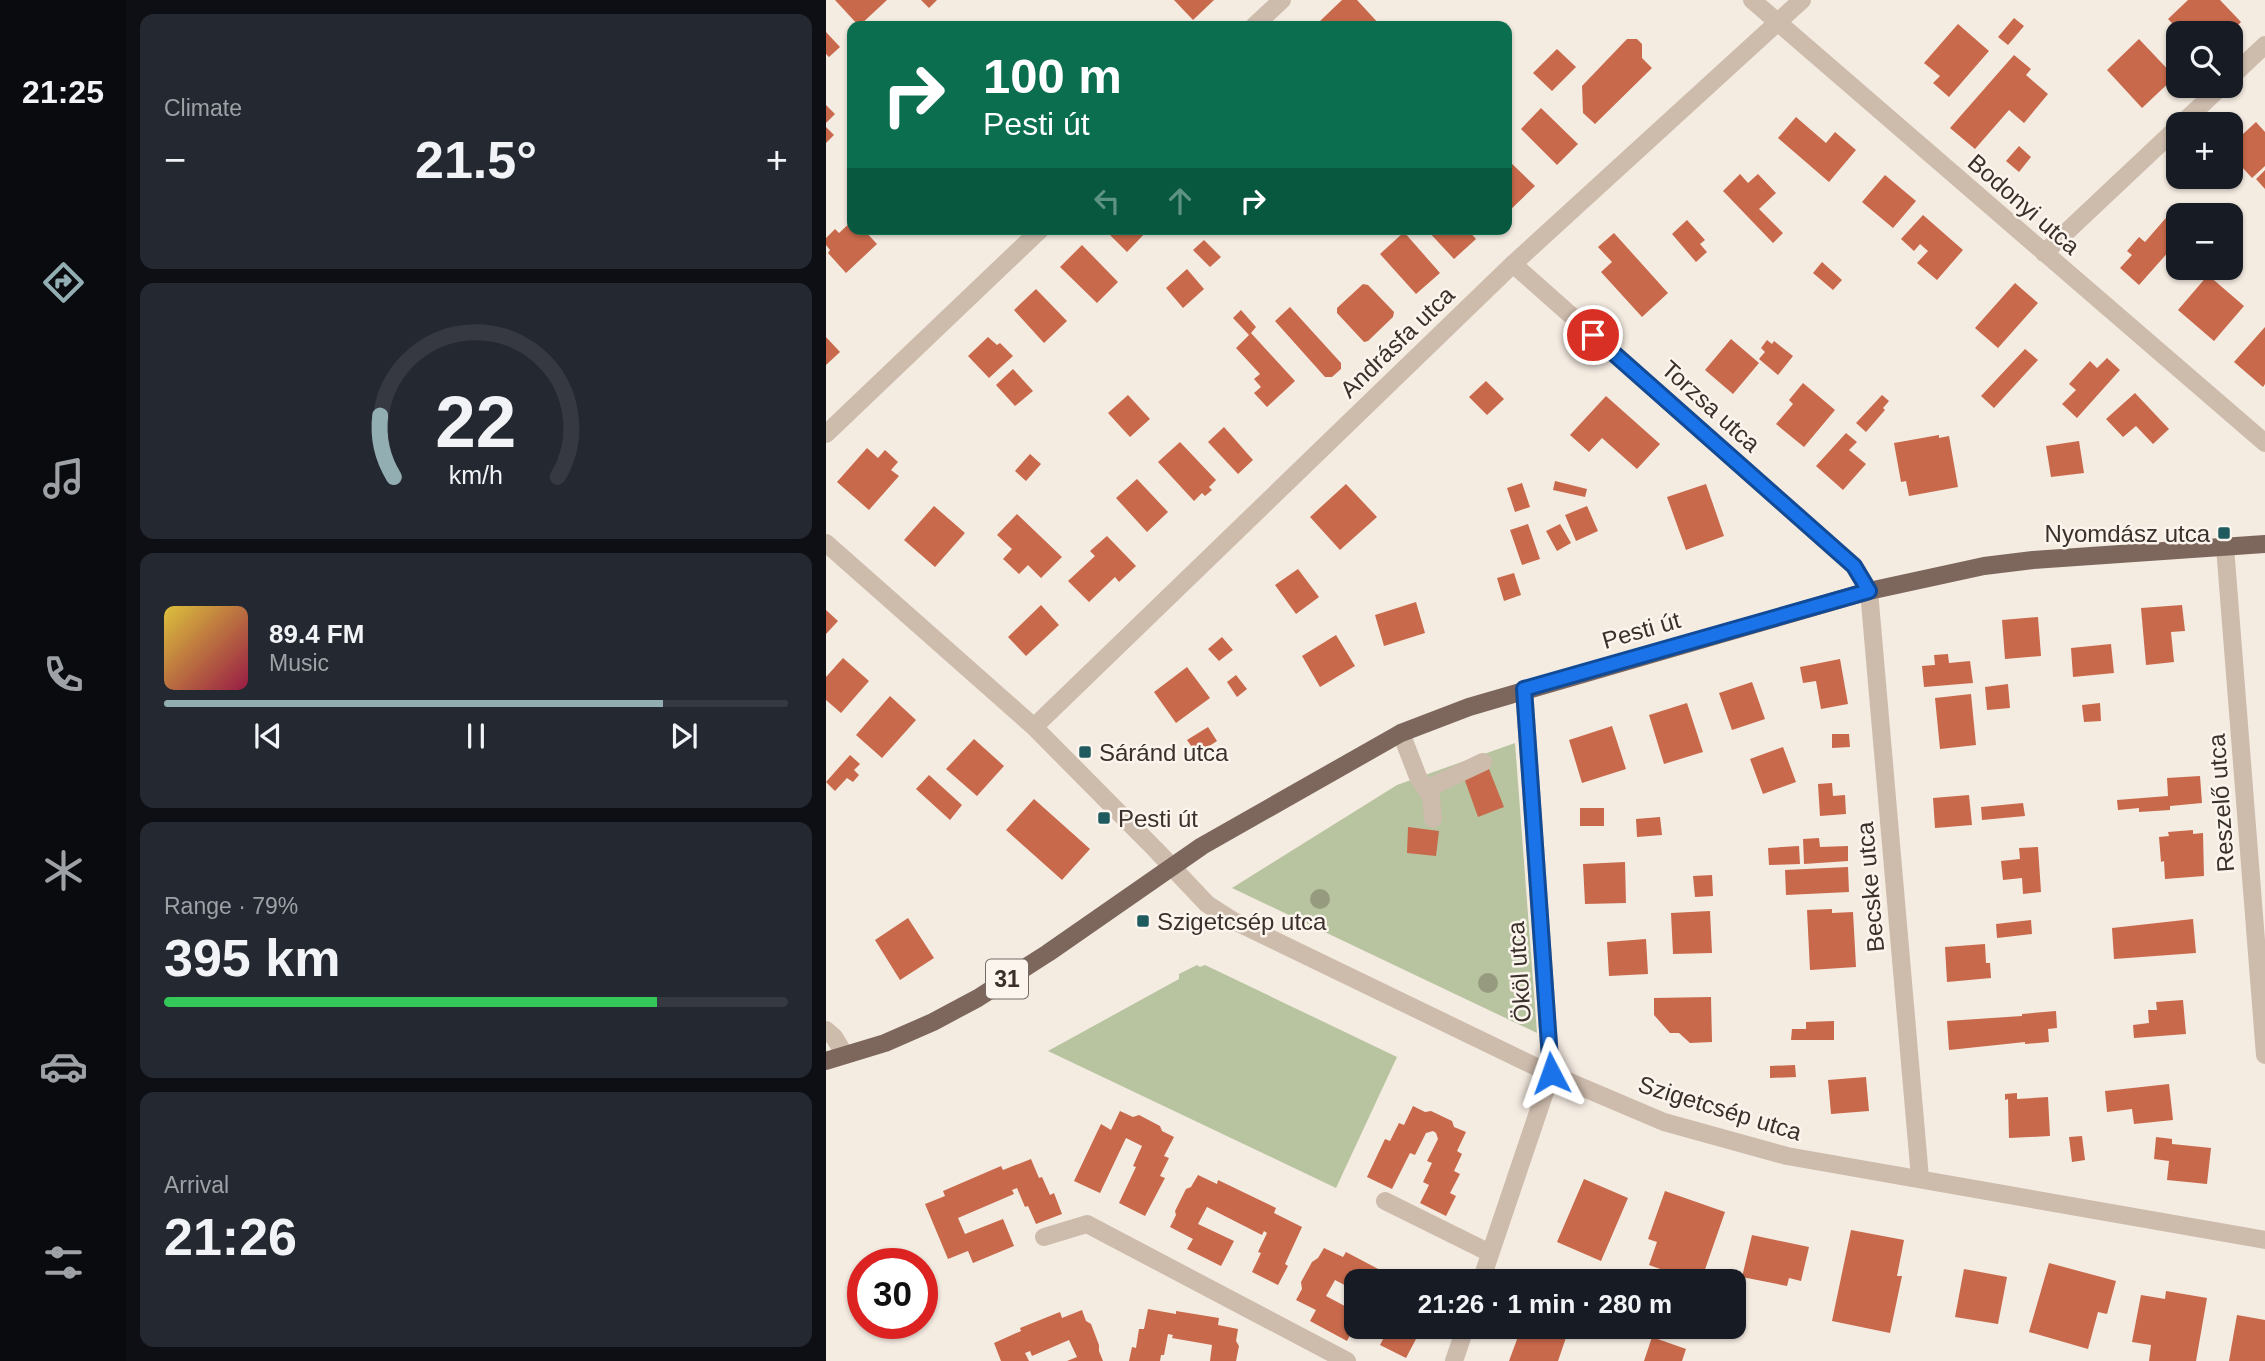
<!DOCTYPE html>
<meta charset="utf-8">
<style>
body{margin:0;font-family:Arial,sans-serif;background:#242831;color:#f1f3f6;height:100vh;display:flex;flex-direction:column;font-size:26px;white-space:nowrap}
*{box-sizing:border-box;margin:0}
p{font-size:23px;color:#9ea1a6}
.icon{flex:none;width:38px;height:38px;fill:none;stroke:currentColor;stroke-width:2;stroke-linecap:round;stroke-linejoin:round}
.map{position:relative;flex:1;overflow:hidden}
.details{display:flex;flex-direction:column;gap:14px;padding:14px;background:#0d0f14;width:700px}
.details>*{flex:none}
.hud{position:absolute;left:21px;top:21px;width:665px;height:214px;border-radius:14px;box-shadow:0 2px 5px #0004;background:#0b6e4f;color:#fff;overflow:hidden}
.buttons{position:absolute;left:1340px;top:21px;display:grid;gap:14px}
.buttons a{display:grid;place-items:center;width:77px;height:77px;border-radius:14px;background:#171b24;box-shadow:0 2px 5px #0004;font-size:35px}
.speed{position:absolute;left:21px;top:1248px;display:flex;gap:14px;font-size:35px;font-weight:700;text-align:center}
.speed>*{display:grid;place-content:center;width:91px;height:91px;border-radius:50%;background:#171b24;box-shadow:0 2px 5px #0004;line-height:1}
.speed .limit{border:10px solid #d22;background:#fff;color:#111}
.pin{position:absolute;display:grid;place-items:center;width:60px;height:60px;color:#fff;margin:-30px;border:4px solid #fff;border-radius:50%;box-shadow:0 2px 7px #0007}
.me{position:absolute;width:77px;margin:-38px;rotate:356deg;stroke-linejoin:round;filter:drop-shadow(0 0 5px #0008)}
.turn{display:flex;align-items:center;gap:24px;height:147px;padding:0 21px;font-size:32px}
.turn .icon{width:91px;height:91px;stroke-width:2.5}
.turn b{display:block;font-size:49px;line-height:60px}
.lanes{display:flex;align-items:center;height:66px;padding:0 21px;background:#0003;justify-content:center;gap:35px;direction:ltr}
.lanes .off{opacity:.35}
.big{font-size:52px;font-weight:700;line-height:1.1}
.details .tile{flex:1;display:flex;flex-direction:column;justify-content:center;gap:10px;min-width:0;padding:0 24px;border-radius:14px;background:#242831}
.details .dial{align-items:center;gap:0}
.dial svg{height:182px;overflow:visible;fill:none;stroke:#363941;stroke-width:7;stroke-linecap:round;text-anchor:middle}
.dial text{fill:#f1f3f6;stroke:none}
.song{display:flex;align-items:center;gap:21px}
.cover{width:84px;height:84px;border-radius:10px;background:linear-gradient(135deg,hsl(50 70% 55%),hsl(340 70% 35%))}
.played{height:7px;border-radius:4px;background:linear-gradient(90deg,#92aeb2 80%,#363941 80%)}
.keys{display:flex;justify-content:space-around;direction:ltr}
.heat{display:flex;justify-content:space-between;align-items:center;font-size:38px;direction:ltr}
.charge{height:10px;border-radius:5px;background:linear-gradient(90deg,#34c759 79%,#363941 0)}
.trip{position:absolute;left:518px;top:1269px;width:402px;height:70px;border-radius:14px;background:#171b24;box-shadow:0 2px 5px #0004;font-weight:700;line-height:70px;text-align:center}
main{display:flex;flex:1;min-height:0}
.tabs{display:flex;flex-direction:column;width:126px;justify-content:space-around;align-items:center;background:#090b0e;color:#9ea1a6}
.tabs .icon{width:49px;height:49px}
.tabs .active{color:#92aeb2}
.tabs b{font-size:32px;color:#f1f3f6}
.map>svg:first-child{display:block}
</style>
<main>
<nav class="tabs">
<b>21:25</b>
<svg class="icon active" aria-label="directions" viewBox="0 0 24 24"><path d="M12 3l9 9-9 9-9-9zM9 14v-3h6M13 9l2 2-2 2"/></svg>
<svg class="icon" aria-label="music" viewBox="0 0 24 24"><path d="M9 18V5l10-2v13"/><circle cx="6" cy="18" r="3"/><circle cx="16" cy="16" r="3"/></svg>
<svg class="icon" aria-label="phone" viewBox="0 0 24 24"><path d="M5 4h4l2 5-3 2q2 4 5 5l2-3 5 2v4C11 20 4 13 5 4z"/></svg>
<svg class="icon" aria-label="climate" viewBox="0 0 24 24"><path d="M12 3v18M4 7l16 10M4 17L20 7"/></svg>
<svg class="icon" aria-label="car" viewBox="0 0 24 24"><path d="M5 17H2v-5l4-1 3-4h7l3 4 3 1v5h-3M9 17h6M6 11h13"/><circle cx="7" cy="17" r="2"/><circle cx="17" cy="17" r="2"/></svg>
<svg class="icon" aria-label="filters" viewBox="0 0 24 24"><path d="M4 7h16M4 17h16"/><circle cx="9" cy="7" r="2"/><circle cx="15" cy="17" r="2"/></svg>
</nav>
<section class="details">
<div class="tile"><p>Climate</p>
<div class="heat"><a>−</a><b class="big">21.5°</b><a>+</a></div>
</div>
<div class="tile dial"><svg viewBox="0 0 100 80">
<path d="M14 69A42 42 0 1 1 86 69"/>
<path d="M14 69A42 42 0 0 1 8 42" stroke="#92aeb2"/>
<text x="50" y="56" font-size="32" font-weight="700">22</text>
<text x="50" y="72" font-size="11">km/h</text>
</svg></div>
<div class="tile">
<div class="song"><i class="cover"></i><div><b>89.4 FM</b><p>Music</p></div></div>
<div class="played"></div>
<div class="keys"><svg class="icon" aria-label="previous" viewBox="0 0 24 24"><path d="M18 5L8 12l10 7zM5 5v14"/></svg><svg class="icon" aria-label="pause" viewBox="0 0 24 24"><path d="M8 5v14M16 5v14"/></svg><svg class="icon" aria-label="next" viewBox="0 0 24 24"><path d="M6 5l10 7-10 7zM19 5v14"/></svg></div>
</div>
<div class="tile"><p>Range · 79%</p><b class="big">395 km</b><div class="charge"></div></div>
<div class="tile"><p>Arrival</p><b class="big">21:26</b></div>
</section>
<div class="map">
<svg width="1439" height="1361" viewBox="0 0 1439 1361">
<rect width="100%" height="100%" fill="#f4ebe1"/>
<!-- green -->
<path fill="#b8c4a0" d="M689 743 711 1033 406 888 571 785Z
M371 965 374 967 379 965 571 1057 510 1188 222 1051 353 979V974Z"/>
<!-- building -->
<path fill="#c8694b" d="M9 0H61L33 26Z
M95 0H111L103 8Z
M348 0H388L367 20Z
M516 0H531L555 26H499L494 21Z
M1362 0H1394L1415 22 1404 33H1356L1342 19Z
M1188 18 1198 26 1182 45 1172 37Z
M1132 24 1163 51 1123 97 1107 83 1114 76 1098 63Z
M0 32 14 47 3 57 0 54Z
M801 39H811L816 44V58L826 68 769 124 757 113 756 86Z
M1313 39 1349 77 1316 108 1281 70Z
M731 49 750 67 726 91 707 73Z
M1188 55 1205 69 1200 75 1222 94 1198 123 1183 110 1149 149 1124 128Z
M0 105 9 114 0 123Z
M715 108 752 144 731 165 695 129Z
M970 117 1000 143 1009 132 1030 150 1003 182 952 138Z
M1430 122 1439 132V166L1426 178 1405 155V145Z
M0 127 8 135 0 143Z
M1193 146 1205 157 1193 172 1180 161Z
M684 162 709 186 681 213V165Z
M1439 170V189L1430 179Z
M914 174 922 183 932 174 950 193 933 209 957 233 947 243 897 191Z
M1059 175 1090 201 1067 228 1036 202Z
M1352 204 1364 215H1353V240L1313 285 1294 268 1306 255 1301 251 1313 237 1319 242Z
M1097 215 1137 250 1111 280 1091 263 1102 251 1094 244 1088 251 1075 239Z
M861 220 879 240 874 244 881 252 870 262 846 234Z
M26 221V229H37L51 244 20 273 2 253 4 250 0 245V238L9 229 13 233Z
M278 229H323L301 252Z
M600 229H641L650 239 628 259Z
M578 232 614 273 590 294 554 254Z
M788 233 842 293 816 317 775 272 786 262 772 247Z
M378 240 395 257 384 267 367 250Z
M256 245 292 282 271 303 234 267Z
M996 262 1016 280 1007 290 987 273Z
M361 269 378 289 357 308 340 288Z
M1382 275 1418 306 1388 341 1352 310Z
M1189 283 1212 303 1172 348 1149 328Z
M537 284 542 285 568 312 567 317 542 341 538 342 511 313V308Z
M210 289 241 321 218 343 188 310Z
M464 307 515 363V369L506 377H499L449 321Z
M415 310 430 327 425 333 469 381 441 407 428 393 435 387 428 379 434 374 410 348 423 335 407 318Z
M1439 327V384L1437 387 1408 362Z
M0 337 14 352 0 365Z
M162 337 171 345 174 343 187 356 163 378 142 356Z
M905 339 933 363 907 394 879 370Z
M941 340 946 344 948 341 967 356 952 375 933 359 939 352 935 348Z
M1199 349 1212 360 1168 408 1155 396Z
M1281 358 1294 370 1251 418 1236 404 1250 390 1243 384 1264 361 1271 368Z
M187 369 207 391 189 406 170 385Z
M660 381 678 399 661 415 643 397Z
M977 383 1009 410 978 447 950 424 967 404 963 400Z
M1309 393 1343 429 1327 444 1310 426 1297 437 1280 419Z
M302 395 324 419 304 437 282 413Z
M1056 395 1063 401 1057 408 1059 410 1040 432 1030 423Z
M780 396 834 444 811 469 776 438 763 452 744 435Z
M398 427 427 460 412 474 382 442Z
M1020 433 1031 442 1023 450 1040 464 1017 490 990 466Z
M1113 435V438L1123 436 1132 487 1083 496 1080 481 1075 482 1068 443Z
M1253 441 1258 473 1225 477 1220 446Z
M354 442 390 480 383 487 386 490 379 496 376 493 368 501 332 462Z
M41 448 52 458 59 450 72 462 65 470 73 476 43 510 11 482Z
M204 454 215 464 200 481 189 471Z
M311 479 342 512 321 532 290 498Z
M729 481 761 489 759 497 727 490Z
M696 483 704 507 689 512 681 488Z
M520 484 551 517 514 550 484 517Z
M880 484 898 536 860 550 841 497Z
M108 506 139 533 109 567 78 540Z
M761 506 772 531 750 541 739 515Z
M191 514 236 557 215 578 202 565 193 574 177 559 186 549 171 535Z
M702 524 714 559 696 565 684 530Z
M734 524 745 543 731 551 720 531Z
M281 536 310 566 293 582 289 577 263 602 242 581 269 556 264 551Z
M472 569 493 597 470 614 449 585Z
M688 573 695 595 678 601 671 578Z
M590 602 599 633 558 646 549 615Z
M215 605 233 625 200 656 182 637Z
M1356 605 1359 631 1345 632 1348 662 1320 665 1315 608Z
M0 610 12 621 0 634Z
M1212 617 1215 656 1179 659 1176 620Z
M510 635 529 666 494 687 476 656Z
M396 637 407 650 393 661 382 649Z
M1285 644 1288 673 1247 677 1245 648Z
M1122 654 1123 663 1144 661 1147 683 1098 687 1096 666 1109 665 1108 655Z
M17 658 43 681 15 713 0 700V677Z
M1014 659 1022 704 995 709 990 681 977 683 974 667Z
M361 667 384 698 350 723 328 692Z
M410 675 421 689 411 697 401 682Z
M926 682 939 719 906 730 893 693Z
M1182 684 1184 708 1161 710 1159 687Z
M1145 694 1150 745 1114 749 1109 698Z
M64 696 90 720 56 758 30 735Z
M861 703 877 752 838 764 823 715Z
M1274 703 1275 721 1258 722 1256 705Z
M786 726 800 769 756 783 743 740Z
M382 727 391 741 371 754 361 740Z
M1006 734H1023L1024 747 1006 748Z
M148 739 178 766 151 796 120 769Z
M957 747 970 782 937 794 924 759Z
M24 755 34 764 28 770 33 775 27 782 21 778 9 791 0 782Z
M663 769 678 807 652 817 638 778Z
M103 775 136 805 124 820 90 789Z
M1374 776 1376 803 1344 806V810L1313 812V808L1292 810 1291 800 1342 796 1341 778Z
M1006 783 1007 796 1019 795 1020 814 994 816 992 784Z
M1143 795 1146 825 1109 828 1107 798Z
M208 799 264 849 236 880 180 830Z
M1197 803 1199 816 1156 820 1155 807Z
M754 808H778V826H754Z
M834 817 836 835 811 837 810 819Z
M582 827 613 831 610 856 581 853Z
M1367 830V834L1377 833 1378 876 1339 879 1338 861 1335 862 1333 837 1343 836 1342 832Z
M993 838 994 847 1022 846V861L978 864 977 839Z
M973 846 974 864 943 865 942 848Z
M1212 847 1215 892 1197 894 1196 878 1177 880 1175 861 1194 859 1193 848Z
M799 862 800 903 759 904 757 864Z
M1022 867 1023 892 960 895 959 870Z
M886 875 887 896 869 897 867 876Z
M1006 909V913L1027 912 1030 967 984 970 981 910Z
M884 911 886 953 847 954 845 913Z
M82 918 108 958 74 980 49 940Z
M1367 919 1370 953 1288 959 1286 928Z
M1205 920 1206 934 1171 938 1170 924Z
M820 939 822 974 783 976 781 942Z
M1159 944 1160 963H1164L1165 978 1121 982 1119 947Z
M885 997 886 1042 864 1043 853 1033H844L828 1015V998Z
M1357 1000 1360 1034 1308 1038 1307 1025 1323 1023 1322 1010H1331L1330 1002Z
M1230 1011 1231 1028 1222 1029 1223 1042 1199 1044V1042L1123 1050 1121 1021 1196 1016V1014Z
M1008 1021V1040H965L966 1029H980V1022Z
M969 1065 970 1077 944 1078V1066Z
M1040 1077 1043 1111 1005 1114 1002 1080Z
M1343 1084 1347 1120 1308 1124 1306 1109 1281 1112 1279 1091Z
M1191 1093V1099L1222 1097 1224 1136 1183 1138 1182 1099 1179 1100V1094Z
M587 1106 599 1112 605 1111 626 1121 628 1127 640 1132 631 1151 636 1154 628 1171 634 1174 624 1193 630 1196 620 1216 594 1203 603 1185 597 1182 606 1163 601 1161 612 1139 610 1133 607 1131 600 1133 589 1155 584 1153 566 1189 541 1177 559 1139 564 1141 573 1123 578 1125Z
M294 1111 307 1117 313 1115 334 1126 336 1131 348 1137 338 1156 343 1158 334 1176 339 1178 319 1216 293 1203 310 1167 307 1166 316 1146 300 1138 274 1193 248 1181 275 1124 285 1130Z
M1256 1136 1259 1160 1246 1162 1243 1137Z
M1330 1137 1346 1139V1144L1385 1148 1381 1184 1341 1180 1343 1161 1328 1159Z
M205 1159 213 1178 216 1177 224 1195 228 1193 236 1214 210 1224 202 1206 199 1207 191 1188 186 1190 188 1194 132 1218 139 1234 177 1219 188 1246 147 1263 142 1251 122 1259 99 1204 119 1196 117 1191 175 1166 177 1170Z
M372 1175 391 1184 392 1180 450 1208 448 1213 476 1227 459 1264 462 1266 452 1285 426 1272 435 1253 432 1252 441 1233 438 1231 436 1235 381 1207 372 1224 408 1241 395 1266 361 1249 367 1239 344 1227 350 1215 349 1211 360 1189 365 1187Z
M758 1179 802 1198 775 1261 731 1242Z
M839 1191 899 1212 875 1281H868L823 1265 831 1242 822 1239Z
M1025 1230 1078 1240 1071 1276H1076L1064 1333 1006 1321Z
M926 1235 983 1247 975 1281 963 1278 961 1286 916 1277Z
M498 1248 517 1257 520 1252 575 1281H530V1291L509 1280 500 1296 530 1312V1324L521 1341 484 1321 490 1310 470 1300 476 1289 475 1282 486 1262 492 1258Z
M1223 1263 1290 1281 1281 1314 1272 1312 1262 1349 1203 1332Z
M1138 1269 1181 1277 1172 1324 1129 1317Z
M1340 1291 1381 1298 1370 1361H1323L1325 1345 1306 1342 1315 1295 1339 1299Z
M322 1309 350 1314V1311L393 1318 392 1325 412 1329 410 1341 413 1346 410 1361H384L386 1345 346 1338 347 1335 342 1334 338 1355H335L334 1361H303L306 1347 310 1348 313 1329H318Z
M256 1310 260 1321 265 1324 273 1345V1351L277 1361H241L251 1357 243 1340 206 1356 204 1351 199 1353 203 1361H175L168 1343 195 1331 194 1328 234 1312 236 1318Z
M1411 1315 1439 1320V1361H1403Z
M564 1326H592L587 1337 590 1339 580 1358 554 1345Z
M696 1326H744L732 1361H683Z
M826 1337 860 1349 856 1361H818Z"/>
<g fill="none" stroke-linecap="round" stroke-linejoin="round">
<!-- minor -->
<path stroke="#cdbbac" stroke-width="18" d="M926 0 1439 443
M428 26 456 0
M1405 77 1439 45
M1355 124 1396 86
M1218 253 1353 126
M687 264 1028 566 1043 591 1094 1178
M0 434 215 229
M0 543 208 727 329 849 381 904 406 920 725 1074 838 1122 961 1156 1439 1240
M1399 547 1439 1055
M208 727 687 264 976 0
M575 733 592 777 605 797 607 819
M600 789 657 762
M0 1030 8 1037 19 1055
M559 1201 664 1253
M218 1237 261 1224 521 1361
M655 1281 725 1074 698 689
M628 1361 640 1326"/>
<!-- major -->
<path stroke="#7d675c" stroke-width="18" d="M0 1061 59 1043 107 1022 152 998 222 953 376 846 575 733 643 707 1043 591 1158 566 1207 560 1439 544"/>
</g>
<!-- trees -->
<g fill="#969b7f">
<circle cx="494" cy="899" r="10"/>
<circle cx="662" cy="983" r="10"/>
</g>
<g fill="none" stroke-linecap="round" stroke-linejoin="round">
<!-- route casing -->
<g stroke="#114b97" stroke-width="18">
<path id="route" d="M725 1073 698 689 1043 591 1028 566 767 335"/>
</g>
<!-- route -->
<use href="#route" stroke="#1a73e8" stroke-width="12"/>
</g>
<!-- markers -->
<g fill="#1f5a5e" stroke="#fbf5ee" stroke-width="2.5">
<rect x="1391" y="526" width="14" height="14" rx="3.5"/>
<rect x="252" y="745" width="14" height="14" rx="3.5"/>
<rect x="271" y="811" width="14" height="14" rx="3.5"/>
<rect x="310" y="914" width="14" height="14" rx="3.5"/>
</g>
<g text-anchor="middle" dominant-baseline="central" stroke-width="5" stroke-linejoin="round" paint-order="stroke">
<!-- shield labels -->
<rect fill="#fbf5ee" stroke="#756b66" stroke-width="2" x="160" y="959.5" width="42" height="39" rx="5"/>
<g font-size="23" font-weight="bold" fill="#3b302b">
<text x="181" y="979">31</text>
</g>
<!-- street labels -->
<g font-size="24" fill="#3b302b" stroke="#fbf5ee">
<text transform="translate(1198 204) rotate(41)">Bodonyi utca</text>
<text transform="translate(571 342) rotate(-44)">Andrásfa utca</text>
<text transform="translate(885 406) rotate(42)">Torzsa utca</text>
<text transform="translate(815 630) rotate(-16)">Pesti út</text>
<text transform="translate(1395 803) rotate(-94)">Reszelő utca</text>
<text transform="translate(1044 887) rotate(-95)">Becske utca</text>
<text transform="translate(693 972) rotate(-94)">Ököl utca</text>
<text transform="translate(894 1108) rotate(17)">Szigetcsép utca</text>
</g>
<!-- poi labels -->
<g font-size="24" fill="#3b302b" stroke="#fbf5ee" text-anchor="start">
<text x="1384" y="533" text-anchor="end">Nyomdász utca</text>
<text x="273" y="752">Sáránd utca</text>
<text x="292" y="818">Pesti út</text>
<text x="331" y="921">Szigetcsép utca</text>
</g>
</g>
</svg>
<div class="buttons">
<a><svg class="icon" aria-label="search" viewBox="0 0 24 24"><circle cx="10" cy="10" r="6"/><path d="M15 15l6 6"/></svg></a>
<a>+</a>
<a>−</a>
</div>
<div class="speed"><div class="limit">30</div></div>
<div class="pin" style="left:767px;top:335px;background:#d93025"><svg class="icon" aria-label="arrive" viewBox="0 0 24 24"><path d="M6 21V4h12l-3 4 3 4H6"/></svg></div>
<svg class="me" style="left:725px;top:1073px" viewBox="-20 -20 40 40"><path d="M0-17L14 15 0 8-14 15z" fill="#1a73e8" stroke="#fff" stroke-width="4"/></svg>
<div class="trip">21:26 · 1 min · 280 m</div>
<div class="hud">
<div class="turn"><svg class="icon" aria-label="right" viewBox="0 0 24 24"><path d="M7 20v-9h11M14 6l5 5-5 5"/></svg><div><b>100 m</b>Pesti út</div></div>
<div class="lanes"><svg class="icon off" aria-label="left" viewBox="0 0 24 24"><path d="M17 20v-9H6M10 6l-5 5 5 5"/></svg><svg class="icon off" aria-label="ahead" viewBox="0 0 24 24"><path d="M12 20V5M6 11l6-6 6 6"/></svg><svg class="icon" aria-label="right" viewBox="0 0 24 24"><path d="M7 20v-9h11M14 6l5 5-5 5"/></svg></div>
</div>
</div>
</main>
